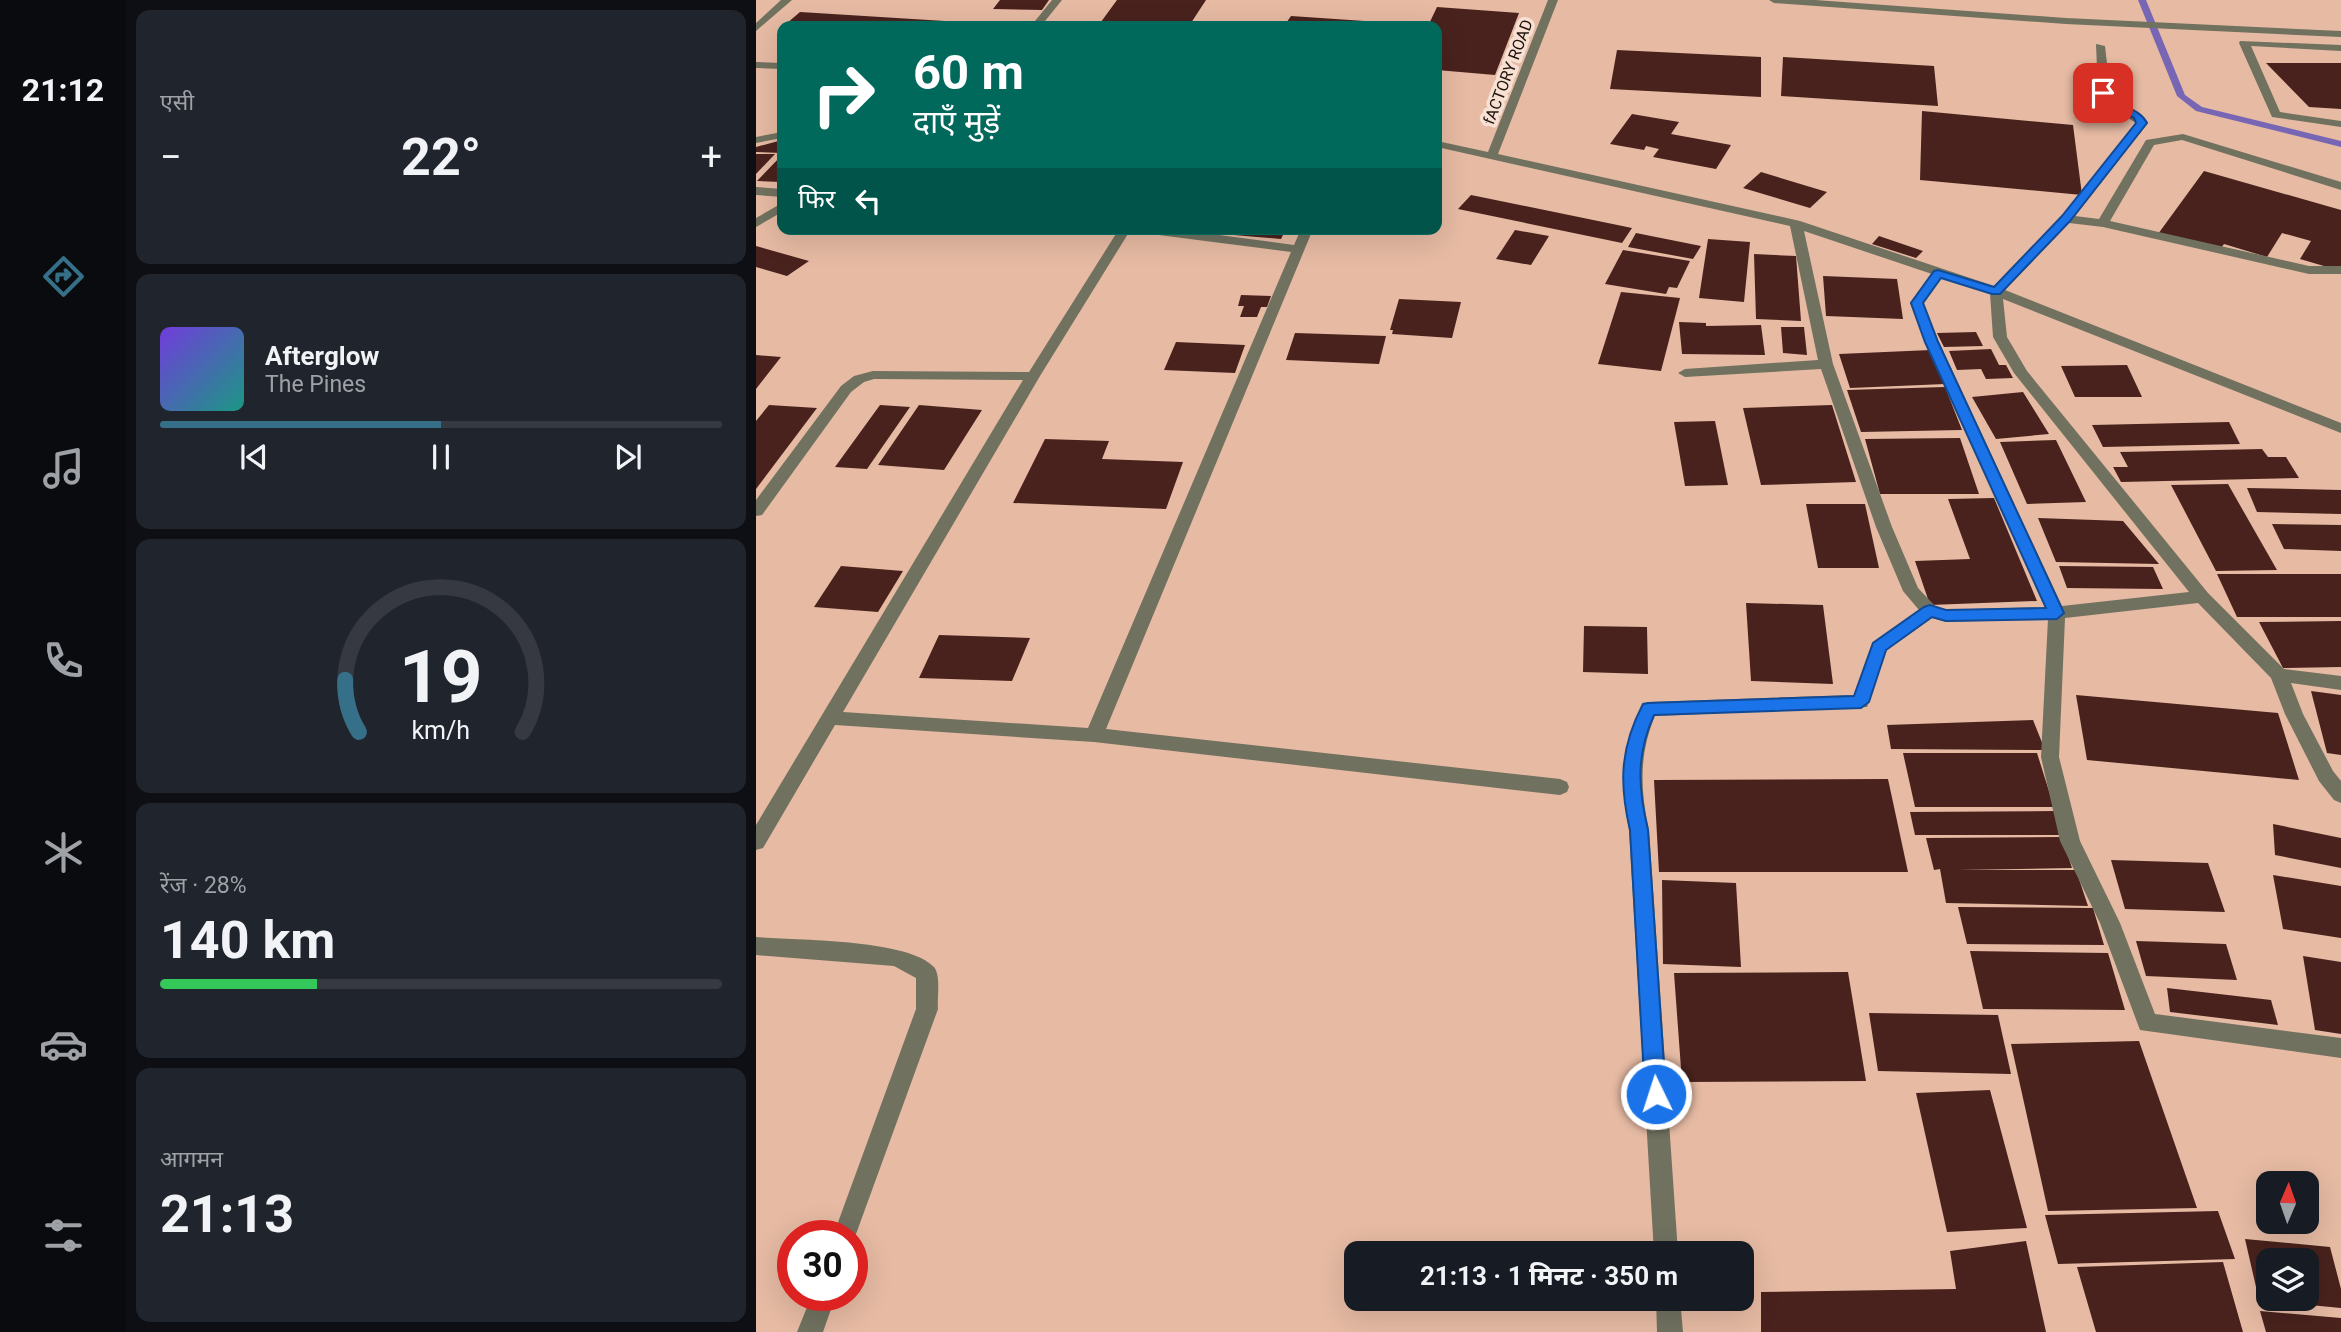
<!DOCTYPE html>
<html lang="hi">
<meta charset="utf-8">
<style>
body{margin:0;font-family:Roboto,"Noto Sans Devanagari",sans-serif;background:#20242c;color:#f1f3f6;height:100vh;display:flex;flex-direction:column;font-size:26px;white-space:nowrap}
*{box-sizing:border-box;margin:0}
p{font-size:23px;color:#9ea1a6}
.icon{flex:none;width:38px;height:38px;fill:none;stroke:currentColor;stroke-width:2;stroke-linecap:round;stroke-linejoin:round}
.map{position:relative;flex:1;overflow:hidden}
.sheet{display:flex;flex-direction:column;gap:10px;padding:10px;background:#0d0f14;width:630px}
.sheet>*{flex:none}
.guide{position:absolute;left:21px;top:21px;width:665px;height:214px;border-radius:14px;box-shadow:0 7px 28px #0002;background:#00695c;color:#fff;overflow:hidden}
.needle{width:46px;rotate:2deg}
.controls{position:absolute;left:1500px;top:1171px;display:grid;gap:14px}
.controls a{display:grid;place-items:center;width:63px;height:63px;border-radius:14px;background:#171b24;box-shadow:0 7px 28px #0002;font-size:35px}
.speed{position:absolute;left:21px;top:1220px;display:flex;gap:14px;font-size:35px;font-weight:700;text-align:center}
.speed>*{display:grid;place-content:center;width:91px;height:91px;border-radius:50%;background:#171b24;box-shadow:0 7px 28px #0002;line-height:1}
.speed .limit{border:10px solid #d22;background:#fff;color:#111}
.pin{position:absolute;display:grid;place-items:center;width:60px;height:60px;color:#fff;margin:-30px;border-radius:14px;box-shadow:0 4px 10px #0006}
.me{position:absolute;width:77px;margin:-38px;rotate:356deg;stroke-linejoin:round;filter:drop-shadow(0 0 5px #0008)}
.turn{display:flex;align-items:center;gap:24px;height:147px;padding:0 21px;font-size:32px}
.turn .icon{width:91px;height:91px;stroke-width:2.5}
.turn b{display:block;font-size:49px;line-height:60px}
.then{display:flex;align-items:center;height:66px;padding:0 21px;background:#0003;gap:14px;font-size:26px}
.big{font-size:52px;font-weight:700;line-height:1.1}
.sheet .card{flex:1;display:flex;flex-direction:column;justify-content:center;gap:10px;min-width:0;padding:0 24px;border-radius:14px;background:#20242c}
.sheet .dial{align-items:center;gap:0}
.dial svg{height:182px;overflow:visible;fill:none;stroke:#363941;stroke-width:7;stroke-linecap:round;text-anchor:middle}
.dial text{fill:#f1f3f6;stroke:none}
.song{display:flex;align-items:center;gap:21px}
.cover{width:84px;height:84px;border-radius:10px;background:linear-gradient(135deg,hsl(260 70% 55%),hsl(170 70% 35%))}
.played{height:7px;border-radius:4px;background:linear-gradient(90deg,#366f88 50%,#363941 50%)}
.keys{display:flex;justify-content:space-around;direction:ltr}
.heat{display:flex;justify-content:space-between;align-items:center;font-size:38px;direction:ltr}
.charge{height:10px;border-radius:5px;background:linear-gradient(90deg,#34c759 28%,#363941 0)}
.trip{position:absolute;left:588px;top:1241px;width:410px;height:70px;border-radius:14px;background:#171b24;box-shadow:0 7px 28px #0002;font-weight:700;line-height:70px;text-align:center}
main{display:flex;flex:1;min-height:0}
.dock{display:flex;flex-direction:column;width:126px;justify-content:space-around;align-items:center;background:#090b0e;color:#9ea1a6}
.dock .icon{width:49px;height:49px}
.dock .selected{color:#366f88}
.dock b{font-size:32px;color:#f1f3f6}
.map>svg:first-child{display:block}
</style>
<main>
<nav class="dock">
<b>21:12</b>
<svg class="icon selected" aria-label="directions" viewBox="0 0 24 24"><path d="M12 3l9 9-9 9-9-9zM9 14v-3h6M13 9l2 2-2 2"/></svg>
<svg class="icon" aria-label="music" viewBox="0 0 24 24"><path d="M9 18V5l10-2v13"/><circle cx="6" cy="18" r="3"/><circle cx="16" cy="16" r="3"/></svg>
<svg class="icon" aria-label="phone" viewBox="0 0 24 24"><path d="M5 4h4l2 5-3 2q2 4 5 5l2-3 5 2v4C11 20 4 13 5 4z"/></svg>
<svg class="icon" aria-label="climate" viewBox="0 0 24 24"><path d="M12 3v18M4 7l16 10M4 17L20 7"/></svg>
<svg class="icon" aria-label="car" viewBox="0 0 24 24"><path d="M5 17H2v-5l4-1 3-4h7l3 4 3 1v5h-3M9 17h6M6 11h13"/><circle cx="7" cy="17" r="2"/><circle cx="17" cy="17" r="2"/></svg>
<svg class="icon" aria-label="filters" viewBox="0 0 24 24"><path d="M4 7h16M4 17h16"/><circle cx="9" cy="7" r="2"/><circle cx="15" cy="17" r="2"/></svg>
</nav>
<section class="sheet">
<div class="card"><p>एसी</p>
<div class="heat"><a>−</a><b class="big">22°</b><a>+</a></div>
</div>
<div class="card">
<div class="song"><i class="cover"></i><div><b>Afterglow</b><p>The Pines</p></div></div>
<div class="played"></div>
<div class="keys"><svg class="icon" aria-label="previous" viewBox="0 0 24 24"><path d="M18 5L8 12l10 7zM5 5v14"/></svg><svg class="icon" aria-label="pause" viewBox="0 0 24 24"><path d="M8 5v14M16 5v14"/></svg><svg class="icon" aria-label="next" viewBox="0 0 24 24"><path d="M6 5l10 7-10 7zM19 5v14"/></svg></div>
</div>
<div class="card dial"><svg viewBox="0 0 100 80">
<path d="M14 69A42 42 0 1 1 86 69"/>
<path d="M14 69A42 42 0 0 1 8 46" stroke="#366f88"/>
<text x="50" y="56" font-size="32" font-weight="700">19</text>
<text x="50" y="72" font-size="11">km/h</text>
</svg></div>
<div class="card"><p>रेंज · 28%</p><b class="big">140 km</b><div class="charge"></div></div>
<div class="card"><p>आगमन</p><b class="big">21:13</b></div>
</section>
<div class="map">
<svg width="1585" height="1332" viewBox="0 0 1585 1332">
<rect width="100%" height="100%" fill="#e6baa3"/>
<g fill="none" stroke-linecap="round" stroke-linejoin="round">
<!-- stream -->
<path fill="#7766b3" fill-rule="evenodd" d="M1382 0H1390L1429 95 1446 107 1585 141V147L1440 111 1421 96Z"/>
</g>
<!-- building -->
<path fill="#49221d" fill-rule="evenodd" d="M244 0H293L286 10 237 9Z
M361 0H450L433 26H342Z
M681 7 763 13 739 75 681 70V26H672Z
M44 12 205 22 201 26 30 24Z
M535 16 653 24V26H528Z
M861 50 1005 57V97L854 89Z
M1027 57 1178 66 1182 106 1025 96Z
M1510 63H1585V109L1553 107Z
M1166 111 1317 125 1326 195 1164 180Z
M876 114 923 122 915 134 975 145 960 169 897 157 903 149 890 146 888 150 854 144Z
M26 140V153L0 152V147Z
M0 154H19L0 174Z
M26 155 25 182 1 181Z
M1448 171 1585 210V271L1544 259 1555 241 1526 233 1511 257 1468 244 1462 252 1402 234Z
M1005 172 1071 192 1054 208 987 188Z
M715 195 876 228 866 243 702 209Z
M444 229H530L525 239 442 232Z
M759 230 793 236 775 265 740 259Z
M880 233 945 246 937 259 872 247Z
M1123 236 1167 251 1160 258 1116 244Z
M952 239 994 242 988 302 943 298Z
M0 246 53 261 31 276 0 267Z
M867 250 934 261 921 288 913 287 910 294 849 284Z
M998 254 1040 256 1045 321 1000 319Z
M1067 276 1141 279 1147 319 1070 316Z
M865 292 924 298 905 371 842 364Z
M485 295 515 296 511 307H505L501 317H484L488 306H482Z
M643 299 705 302 696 338 636 334 637 330H634Z
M923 322 950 323V326L1005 325 1009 355 926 354Z
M1025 327H1048L1051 355 1027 353Z
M1220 332 1227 346 1188 347 1181 333Z
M539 333 630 336 623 364 530 360Z
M420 342 489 345 479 373 408 370Z
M1235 349 1243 365H1250L1257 378 1230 379 1225 369 1201 370 1193 351Z
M1175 350 1189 384 1094 388 1083 354Z
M0 355 25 357 0 389Z
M1371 365 1386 397H1319L1305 366Z
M1189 387 1206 430 1105 432 1091 390Z
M1267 392 1293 434 1240 439 1216 397Z
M13 405 61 408 0 489V421Z
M124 405 154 407 111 469 79 467Z
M163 405 226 410 188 470 122 465Z
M1076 405 1100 482 1005 485 987 408Z
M959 421 972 485 929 486 918 422Z
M1473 422 1484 444 1347 447 1336 425Z
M1204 438 1223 494H1124L1109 439Z
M289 439 353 441 346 459 427 462 410 509 257 503Z
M1300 440 1330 502 1271 504 1244 442Z
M1506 449 1512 457H1530L1543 478 1365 482 1357 467H1372L1364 452Z
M1472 484 1489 514 1521 570 1460 571 1415 485Z
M1491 488 1585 490V514L1501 512Z
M1238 498 1281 601 1174 605 1159 561 1214 559 1192 499Z
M1050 504H1109L1123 568H1062Z
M1282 518 1367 521 1403 564 1300 562Z
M1516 524 1585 525V551L1528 549Z
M85 566 147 571 122 612 58 607Z
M1303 566 1397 567 1407 589 1311 588Z
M1461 574H1585V617H1481Z
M990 603 1067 605 1077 684 995 681Z
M1585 621V667L1527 668 1503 622Z
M828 626 891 627 892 674 827 672Z
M183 635 274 638 256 681 163 678Z
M1555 691 1585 695V755L1571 753Z
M1320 695 1522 713 1543 780 1331 760Z
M1277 720 1289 750 1135 749 1131 725Z
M1147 753H1281L1298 807H1159Z
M1132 779 1152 872H903L898 780Z
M1300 811 1307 835H1159L1154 812Z
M1517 824 1585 838V868L1519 855Z
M1306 837 1316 868 1201 870H1320L1332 906 1190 903 1184 869 1178 870 1170 838Z
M1355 860 1452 863 1469 912 1369 909Z
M1517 875 1585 886V938L1527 929Z
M906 880 980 883 985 967 907 964Z
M1202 907 1337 908 1348 945 1211 944Z
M1380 941 1470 944 1481 980 1390 976Z
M1214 951 1352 953 1369 1010 1227 1009Z
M1547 956 1585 962V1034L1559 1030Z
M1092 972 1110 1081 926 1082 918 973Z
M1411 988 1515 1000 1522 1025 1414 1012Z
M1113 1013 1242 1015 1255 1074 1122 1071Z
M1383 1041 1441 1208 1292 1211 1255 1044Z
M1234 1090 1271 1228 1191 1232 1160 1093Z
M1462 1211 1479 1259 1302 1264 1289 1215Z
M1489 1239 1574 1247 1585 1289V1308L1503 1300ZM1512 1260H1550V1298H1512Z
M1270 1241 1290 1332H1005V1292L1200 1289 1194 1251Z
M1467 1262 1487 1332H1340L1321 1267Z
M1504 1311 1585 1318V1332H1510Z"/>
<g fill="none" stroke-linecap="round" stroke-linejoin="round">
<!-- minor -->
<path fill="#70715f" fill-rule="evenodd" d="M25 0H36L0 31V23Z
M296 0H306L285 26H275Z
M792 0H802L742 154 1044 221 1238 286 1306 216 1380 123 1346 102 1342 93 1340 44 1349 46 1355 98 1386 115 1392 123 1319 216 1343 219 1390 140 1427 134 1585 182V190L1426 140 1398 145 1354 221 1553 266H1585V274H1553L1347 227 1313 223 1249 290 1585 423V433L1247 299 1251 337 1271 371 1452 593 1528 669 1585 676V690L1535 683 1547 714 1577 771 1585 781V803L1578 800 1563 781 1529 714 1515 678 1442 603 1309 618 1303 757 1324 841 1364 923 1399 1014 1585 1038V1058L1384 1030 1344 923 1304 841 1285 757 1292 619 1190 622 1176 618 1131 650 1111 707 899 716C883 754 884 790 893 830L922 1253H898L873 830C864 786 865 745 887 704L893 702 1098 695 1117 643 1163 610 1147 591 1120 527 1065 369 929 377 922 373 929 369 1062 360 1034 226 681 147V141L732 152ZM1048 231 1176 274 1154 303 1169 342 1290 607 1190 610 1180 607 1162 588 1136 527 1077 364ZM1186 277 1234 293 1237 337 1258 373 1433 592 1306 606 1183 342 1168 303Z
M1013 0H1059L1310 18 1585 31V37L1310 24 1018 3Z
M1484 41 1585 45V51L1495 46 1524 112 1585 121V127L1516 117 1483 43Z
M0 62 26 63V69L0 68Z
M26 132V138L0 143V137Z
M0 187 26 189V197L0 195Z
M26 203V212L0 227V218Z
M363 229H375L284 376 87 712 332 728 535 252 387 233 381 229H418L538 245 545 229H557L350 729 804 779 811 782 813 787 811 792 804 795 338 742 79 725 7 848 0 850V825L267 380 118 379 108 382 95 392 6 515 0 516V500L85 386 98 376 117 371 273 372Z
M0 937C39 940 153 939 178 967 185 975 181 998 182 1009L96 1245V1236H77L160 1009V978L138 966 0 955Z
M56 1295H80L67 1332H41Z
M900 1298H924L927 1332H901Z"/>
</g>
<!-- route -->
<path fill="#1a73e8" stroke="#114b97" stroke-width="2" d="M1343 91H1350C1359 107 1382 106 1391 123L1314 221 1244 294H1236L1185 278 1167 303 1182 342 1308 613 1301 619 1190 621 1176 617 1130 650 1113 702 1105 708 898 715C880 755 882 788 892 830L910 1094 907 1101 900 1104 892 1101 889 1094 874 830C863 783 864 748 887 704L892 703 1098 696 1117 643 1168 607 1174 605 1190 610 1290 608 1169 342 1155 303 1178 271 1182 270 1238 287 1306 216 1380 123 1378 118 1346 102Z"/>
<g text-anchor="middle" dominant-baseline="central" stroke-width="7" stroke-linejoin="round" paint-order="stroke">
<!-- far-street labels -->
<g font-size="16" fill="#22130b" stroke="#f7e0d4">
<text transform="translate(752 72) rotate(-69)">fACTORY ROAD</text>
</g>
</g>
</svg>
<div class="controls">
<a><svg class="needle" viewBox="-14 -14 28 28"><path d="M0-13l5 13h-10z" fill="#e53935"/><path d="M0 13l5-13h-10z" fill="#9ea1a6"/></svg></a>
<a><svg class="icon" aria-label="layers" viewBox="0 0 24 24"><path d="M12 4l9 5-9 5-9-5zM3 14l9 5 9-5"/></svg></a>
</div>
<div class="speed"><div class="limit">30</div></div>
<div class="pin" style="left:1347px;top:93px;background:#d93025"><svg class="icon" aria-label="arrive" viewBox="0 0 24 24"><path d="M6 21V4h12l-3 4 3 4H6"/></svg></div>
<svg class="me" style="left:900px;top:1094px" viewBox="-20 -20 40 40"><circle r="17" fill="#1a73e8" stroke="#fff" stroke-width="3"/><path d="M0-11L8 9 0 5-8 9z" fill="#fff"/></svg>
<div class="trip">21:13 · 1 मिनट · 350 m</div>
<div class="guide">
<div class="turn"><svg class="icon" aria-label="right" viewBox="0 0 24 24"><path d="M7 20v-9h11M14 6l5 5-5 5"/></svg><div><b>60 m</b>दाएँ मुड़ें</div></div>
<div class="then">फिर<svg class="icon" aria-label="left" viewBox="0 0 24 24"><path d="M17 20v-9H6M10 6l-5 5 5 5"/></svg></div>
</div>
</div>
</main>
